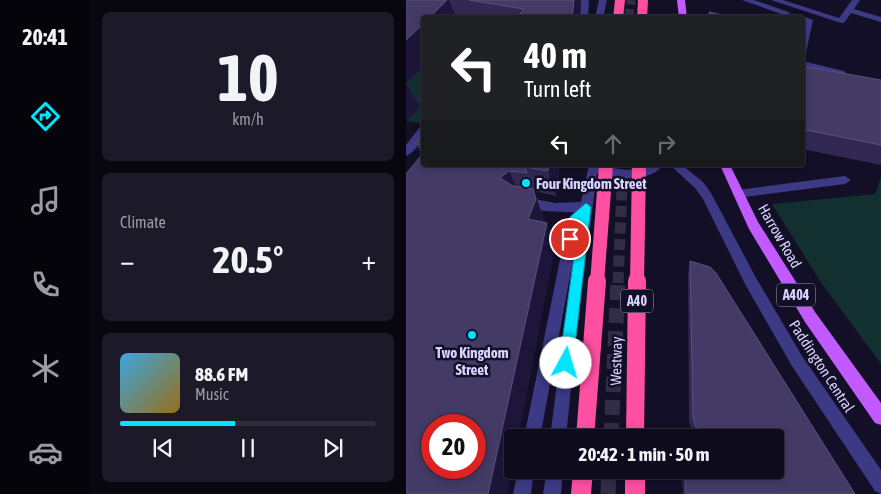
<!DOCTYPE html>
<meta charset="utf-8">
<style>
body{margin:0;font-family:"Asap Condensed",sans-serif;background:#1c1929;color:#f1f3f6;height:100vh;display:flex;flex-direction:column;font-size:19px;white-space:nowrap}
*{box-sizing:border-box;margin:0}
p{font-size:16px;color:#9b9ba3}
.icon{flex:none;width:28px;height:28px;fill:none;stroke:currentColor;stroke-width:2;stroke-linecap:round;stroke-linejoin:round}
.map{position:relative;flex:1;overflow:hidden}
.sheet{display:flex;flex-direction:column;gap:12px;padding:12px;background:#08060f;width:316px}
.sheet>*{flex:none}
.guide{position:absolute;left:15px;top:15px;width:384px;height:152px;border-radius:5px;box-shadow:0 2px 8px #0003,0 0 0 1px #2e2b3b;background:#202124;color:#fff;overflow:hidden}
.speed{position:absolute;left:15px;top:414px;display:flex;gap:10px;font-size:25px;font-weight:700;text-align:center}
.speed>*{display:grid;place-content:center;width:65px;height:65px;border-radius:50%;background:#0e0b1c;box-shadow:0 2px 8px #0003,0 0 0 1px #2e2b3b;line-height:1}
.speed .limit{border:8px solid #d22;background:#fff;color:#111}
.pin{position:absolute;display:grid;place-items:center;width:42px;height:42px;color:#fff;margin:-21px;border:2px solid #fff;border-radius:50%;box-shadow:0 1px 5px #0007}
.me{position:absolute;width:55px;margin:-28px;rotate:6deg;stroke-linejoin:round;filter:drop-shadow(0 0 4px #0008)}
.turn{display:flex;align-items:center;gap:18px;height:105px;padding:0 20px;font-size:22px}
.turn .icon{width:65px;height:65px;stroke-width:2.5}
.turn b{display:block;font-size:35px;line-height:42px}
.lanes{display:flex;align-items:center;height:48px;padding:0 20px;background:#0003;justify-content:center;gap:25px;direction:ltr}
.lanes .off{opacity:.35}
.big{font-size:38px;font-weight:700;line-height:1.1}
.sheet .card{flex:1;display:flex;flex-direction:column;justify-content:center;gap:8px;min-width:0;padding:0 18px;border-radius:8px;background:#1c1929}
.sheet .dial{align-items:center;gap:0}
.dial b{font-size:65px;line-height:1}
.song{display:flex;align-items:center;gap:15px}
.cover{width:60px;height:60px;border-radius:8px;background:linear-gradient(135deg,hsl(200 70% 55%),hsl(40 70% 35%))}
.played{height:5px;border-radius:2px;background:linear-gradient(90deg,#00e5ff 45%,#2e2b3b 45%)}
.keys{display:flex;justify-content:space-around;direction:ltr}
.heat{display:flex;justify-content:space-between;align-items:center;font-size:28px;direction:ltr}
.trip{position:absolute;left:98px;top:429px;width:280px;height:50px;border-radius:5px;background:#0e0b1c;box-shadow:0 2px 8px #0003,0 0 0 1px #2e2b3b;font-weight:700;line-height:50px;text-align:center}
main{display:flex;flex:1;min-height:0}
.dock{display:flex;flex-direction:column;width:90px;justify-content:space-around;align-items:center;background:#06040b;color:#9b9ba3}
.dock .icon{width:35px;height:35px}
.dock .current{color:#00e5ff}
.dock b{font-size:22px;color:#f1f3f6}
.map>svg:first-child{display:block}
</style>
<main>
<nav class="dock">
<b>20:41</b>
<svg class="icon current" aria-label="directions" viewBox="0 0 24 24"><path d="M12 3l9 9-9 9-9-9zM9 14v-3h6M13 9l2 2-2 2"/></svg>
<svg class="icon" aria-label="music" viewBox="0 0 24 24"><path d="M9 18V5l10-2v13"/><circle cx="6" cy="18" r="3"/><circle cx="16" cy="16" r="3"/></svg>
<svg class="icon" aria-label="phone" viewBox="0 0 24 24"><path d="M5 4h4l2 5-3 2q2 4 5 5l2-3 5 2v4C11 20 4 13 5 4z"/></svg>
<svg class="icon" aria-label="climate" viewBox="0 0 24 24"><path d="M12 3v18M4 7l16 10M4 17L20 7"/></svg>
<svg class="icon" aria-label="car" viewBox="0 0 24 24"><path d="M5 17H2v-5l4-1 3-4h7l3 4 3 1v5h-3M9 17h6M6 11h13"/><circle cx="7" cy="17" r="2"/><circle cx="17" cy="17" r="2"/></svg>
</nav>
<section class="sheet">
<div class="card dial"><b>10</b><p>km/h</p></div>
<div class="card"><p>Climate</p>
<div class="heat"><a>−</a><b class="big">20.5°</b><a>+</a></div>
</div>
<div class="card">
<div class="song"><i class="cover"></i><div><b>88.6 FM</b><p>Music</p></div></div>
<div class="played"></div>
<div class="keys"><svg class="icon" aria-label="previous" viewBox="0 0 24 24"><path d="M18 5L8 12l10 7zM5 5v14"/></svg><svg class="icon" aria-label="pause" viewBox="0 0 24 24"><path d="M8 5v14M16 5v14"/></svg><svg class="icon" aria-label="next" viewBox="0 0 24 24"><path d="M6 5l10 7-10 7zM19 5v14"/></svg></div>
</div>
</section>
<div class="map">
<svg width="475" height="494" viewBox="0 0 475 494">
<rect width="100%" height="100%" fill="#130f26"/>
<!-- green -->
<path fill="#12302f" d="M17 65V124L1 121 14 107 0 84Z
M475 177V364L416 284 366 204 469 194Z"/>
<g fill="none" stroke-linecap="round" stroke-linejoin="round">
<!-- major-tunnel-far2 -->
<path stroke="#312d47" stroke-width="9" stroke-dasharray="9 4.5" stroke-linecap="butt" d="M223 18 225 0"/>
<!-- major-tunnel-far1 -->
<path stroke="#312d47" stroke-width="11" stroke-dasharray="11 5.5" stroke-linecap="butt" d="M212 283 217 165"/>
<!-- major-tunnel -->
<path stroke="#312d47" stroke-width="15" stroke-dasharray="15 8" stroke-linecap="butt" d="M205 438 212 281
M202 494 203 470"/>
<!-- minor -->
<path fill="#3d3a85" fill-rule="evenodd" d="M175 0H183L182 18H174Z
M193 0H201L197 18H189Z
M336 0H348L385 13 378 15Z
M365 0H377L433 18 446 0H454L448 9 475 17V22L445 13 438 23H435Z
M396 16 407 20 400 53 396 56V32L399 21H396V18H392Z
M396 61 438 71 440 73 435 76 396 67Z
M14 127H18C18 138 11 151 0 156V145Z
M183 165 222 170 243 165H257C244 183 210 179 191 173L171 326 160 438H144L166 265 134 438H118L162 220 168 212C156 212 116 212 110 202L116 197 150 203 175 202Z
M264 165H276L297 182 305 193 349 276 396 356 475 470V494L469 491 386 366 339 284 297 199 289 188Z
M439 176 445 180 439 184 332 198 326 194 332 190Z
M112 470H128L125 494H107Z
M141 470H157L155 494H137Z"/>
<!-- major -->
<path fill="#c25bff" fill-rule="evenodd" d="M271 0H279L281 18H273Z
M314 165H324L352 222 409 312 475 403V425L469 423 399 322 343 229Z"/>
<!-- highway -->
<path fill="#ff4fa3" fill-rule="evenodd" d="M209 0H219L217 18H207Z
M232 0H242L241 18H231Z
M167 470H187L185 494H165Z
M219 470H239V494H219Z"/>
<!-- highway-bridge-far1 -->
<path stroke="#ff4fa3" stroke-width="14" d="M191 283 200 165
M231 283 233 165"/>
<!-- highway-bridge -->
<path stroke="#ff4fa3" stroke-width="18" d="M179 438 191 281
M229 438 231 281"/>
</g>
<!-- wall -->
<path fill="#312854" d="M2 0H174L172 18H18V65L0 84 14 106 0 122V2Z
M396 66 475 80V165L396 149Z
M18 133V165H154L150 196 128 191 139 222 149 245 112 438H106V467L101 494H0L16 154 9 144Z
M284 261 449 494H277L276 470H369V438H289L283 422 282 274Z"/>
<!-- shaded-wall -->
<path fill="#1d163a" d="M41 0H43L50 18H23Z
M168 0H174L172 18H166Z
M18 23V65L0 84 14 106 0 122V40Z
M143 165H154L150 196 142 171Z
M103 171 114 195 94 178Z
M127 189 139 222 132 242 122 219Z
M141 223 149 245 112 438H106V467L101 494H82Z"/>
<!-- building -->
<path fill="#433a66" stroke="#5a527e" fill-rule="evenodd" d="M2 0H41L23 18H18V23L0 40V2Z
M63 0H168L166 18H111L118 9Z
M303 12 331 18H304Z
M396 66 475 80V145L396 129Z
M18 133V146L9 144Z
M18 152V165H143L142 171 119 167 121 173 103 171 94 178 107 186 127 189 130 199 122 219 141 223 82 494H0V174ZM26 425H69V468H26Z
M284 261 304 267 310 273 449 494H280L279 470H369V438H294L287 418Z"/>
<!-- route -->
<path fill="#00e5ff" stroke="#0095a6" d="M180 203 185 207 167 363 165 368 160 370 155 368 153 363 172 229 168 242H160L158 239 164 217Z"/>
<!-- markers -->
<g fill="#00e5ff" stroke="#130f26" stroke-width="2">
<circle cx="120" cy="183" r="5"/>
<circle cx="66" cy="335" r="5"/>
</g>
<g text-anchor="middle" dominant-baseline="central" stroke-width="5" stroke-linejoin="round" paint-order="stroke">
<!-- shield labels -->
<g fill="#130f26" stroke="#9e99be" stroke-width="1">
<rect x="371" y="283.5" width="38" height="23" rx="4"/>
<rect x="215" y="289.5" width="32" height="23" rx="4"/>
</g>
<g font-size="14" font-weight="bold" fill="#d9d4ff">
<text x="390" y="295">A404</text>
<text x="231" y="301">A40</text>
</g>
<!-- poi labels -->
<g font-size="15" font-weight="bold" fill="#d9d4ff" stroke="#130f26" text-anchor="start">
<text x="130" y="183">Four Kingdom Street</text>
<text x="66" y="352" text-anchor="middle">Two Kingdom<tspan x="66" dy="17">Street</tspan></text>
</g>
<!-- street labels -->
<g font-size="15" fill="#d9d4ff" stroke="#130f26">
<text transform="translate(374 236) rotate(60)">Harrow Road</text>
<text transform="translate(210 361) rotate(-89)">Westway</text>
<text transform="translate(416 366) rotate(57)">Paddington Central</text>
</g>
</g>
</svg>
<div class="speed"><div class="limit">20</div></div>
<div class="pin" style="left:164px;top:239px;background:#d93025"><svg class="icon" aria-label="arrive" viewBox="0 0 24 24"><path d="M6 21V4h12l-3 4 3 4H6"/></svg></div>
<svg class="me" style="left:160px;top:363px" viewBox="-20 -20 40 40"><circle r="19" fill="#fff"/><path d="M0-13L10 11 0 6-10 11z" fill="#00e5ff"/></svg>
<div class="trip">20:42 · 1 min · 50 m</div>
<div class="guide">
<div class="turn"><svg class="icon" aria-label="left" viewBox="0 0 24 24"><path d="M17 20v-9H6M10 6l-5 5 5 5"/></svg><div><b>40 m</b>Turn left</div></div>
<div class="lanes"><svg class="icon" aria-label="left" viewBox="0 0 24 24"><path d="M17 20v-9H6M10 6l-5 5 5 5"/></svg><svg class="icon off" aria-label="ahead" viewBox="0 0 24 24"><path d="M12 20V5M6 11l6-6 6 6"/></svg><svg class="icon off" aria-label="right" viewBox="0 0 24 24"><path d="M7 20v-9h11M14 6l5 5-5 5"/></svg></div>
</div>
</div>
</main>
